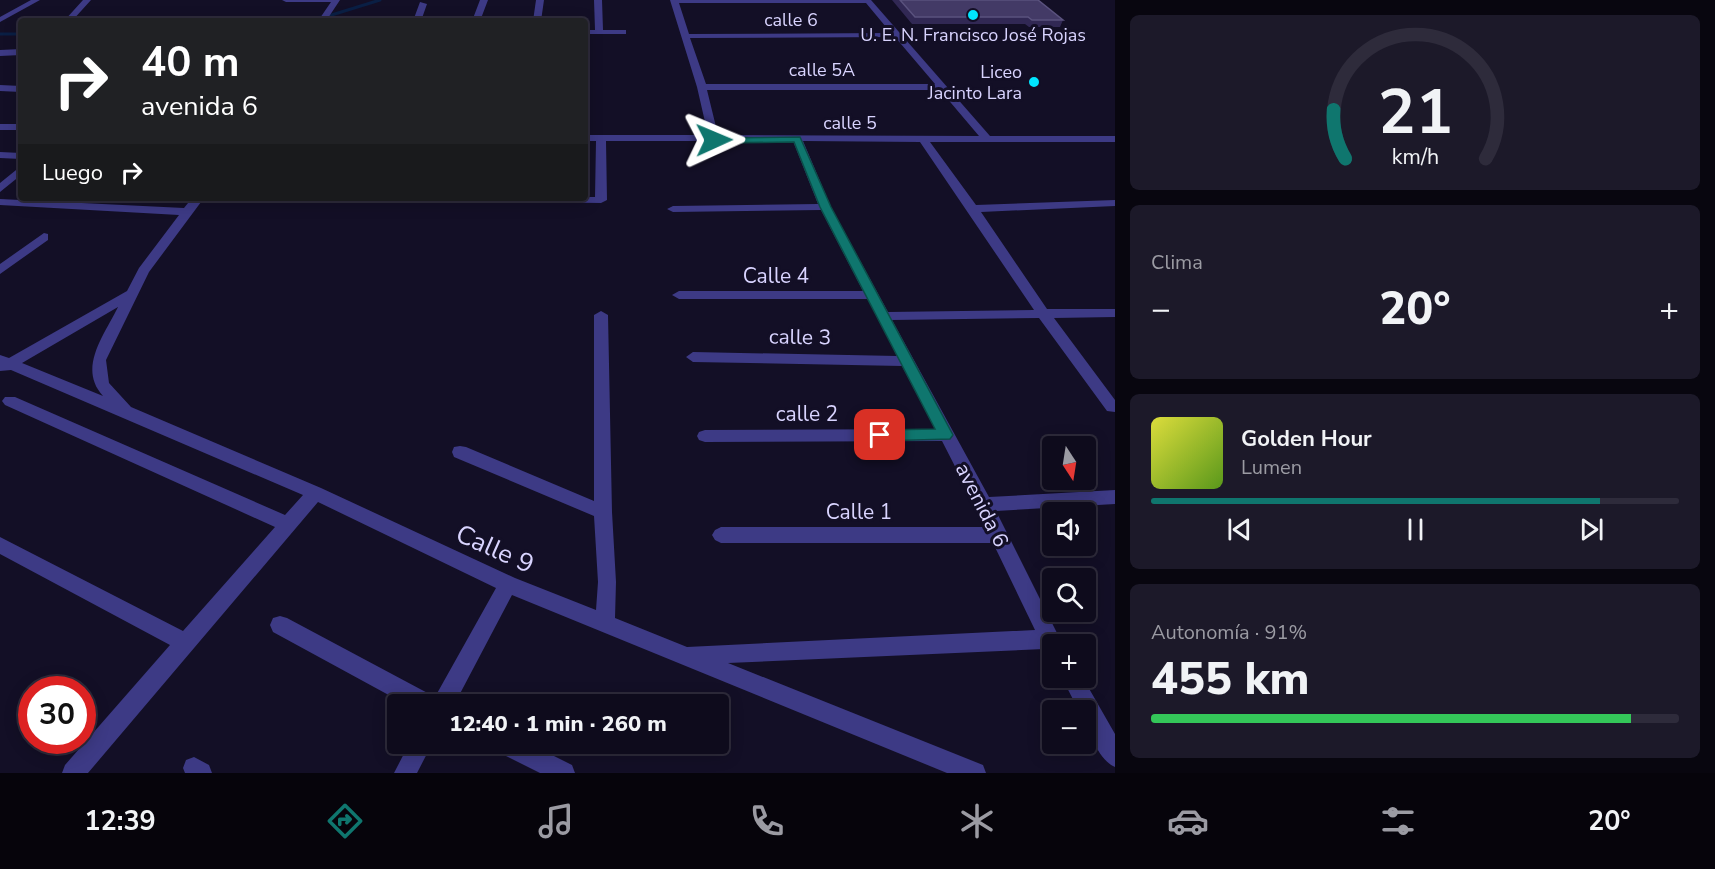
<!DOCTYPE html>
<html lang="es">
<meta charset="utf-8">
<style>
body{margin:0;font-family:"Nunito Sans",sans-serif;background:#1c1929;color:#f1f3f6;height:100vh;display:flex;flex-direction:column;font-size:22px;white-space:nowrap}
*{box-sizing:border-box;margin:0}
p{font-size:20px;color:#9b9ba3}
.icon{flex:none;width:33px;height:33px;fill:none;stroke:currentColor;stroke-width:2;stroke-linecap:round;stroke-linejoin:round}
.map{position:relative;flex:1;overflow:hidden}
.side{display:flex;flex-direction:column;gap:15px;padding:15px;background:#08060f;width:600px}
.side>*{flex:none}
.banner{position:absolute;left:18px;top:18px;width:570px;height:183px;border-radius:6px;box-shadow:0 3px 15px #0003,0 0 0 2px #2e2b3b;background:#202124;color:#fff;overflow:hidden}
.needle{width:39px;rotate:168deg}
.buttons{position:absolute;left:1042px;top:436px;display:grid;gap:12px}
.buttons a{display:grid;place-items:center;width:54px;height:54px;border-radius:6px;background:#0e0b1c;box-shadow:0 3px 15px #0003,0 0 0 2px #2e2b3b;font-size:30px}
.speed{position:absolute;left:18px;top:676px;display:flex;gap:12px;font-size:30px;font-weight:700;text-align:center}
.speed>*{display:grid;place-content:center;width:78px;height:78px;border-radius:50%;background:#0e0b1c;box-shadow:0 3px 15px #0003,0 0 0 2px #2e2b3b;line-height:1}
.speed .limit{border:9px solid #d22;background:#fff;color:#111}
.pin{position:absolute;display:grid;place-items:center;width:51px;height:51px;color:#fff;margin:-26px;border-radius:12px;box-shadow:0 3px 9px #0006}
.me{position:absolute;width:66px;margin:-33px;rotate:89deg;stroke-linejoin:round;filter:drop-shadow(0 0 4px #0008)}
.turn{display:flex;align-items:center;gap:21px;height:126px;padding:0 24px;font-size:27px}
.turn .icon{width:78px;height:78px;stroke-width:2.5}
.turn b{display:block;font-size:42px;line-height:51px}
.then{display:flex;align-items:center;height:57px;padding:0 24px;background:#0003;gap:12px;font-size:22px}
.big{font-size:45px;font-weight:800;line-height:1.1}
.side .card{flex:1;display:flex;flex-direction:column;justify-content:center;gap:9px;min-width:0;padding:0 21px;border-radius:9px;background:#1c1929}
.side .dial{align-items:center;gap:0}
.dial svg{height:156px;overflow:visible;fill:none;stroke:#2e2b3b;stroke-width:7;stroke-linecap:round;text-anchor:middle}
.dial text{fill:#f1f3f6;stroke:none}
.song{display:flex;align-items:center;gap:18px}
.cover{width:72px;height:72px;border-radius:9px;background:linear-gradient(135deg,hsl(60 70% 55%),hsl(90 70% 35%))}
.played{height:6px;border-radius:3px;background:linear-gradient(90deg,#0f766e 85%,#2e2b3b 85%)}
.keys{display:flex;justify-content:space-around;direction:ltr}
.heat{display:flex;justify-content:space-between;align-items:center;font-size:33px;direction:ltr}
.charge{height:9px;border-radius:4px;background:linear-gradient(90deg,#34c759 91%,#2e2b3b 0)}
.trip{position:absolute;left:387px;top:694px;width:342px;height:60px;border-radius:6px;background:#0e0b1c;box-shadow:0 3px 15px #0003,0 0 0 2px #2e2b3b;font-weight:800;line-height:60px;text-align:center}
.tabs{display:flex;height:96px;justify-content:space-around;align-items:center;background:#06040b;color:#9b9ba3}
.tabs .icon{width:42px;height:42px}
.tabs .active{color:#0f766e}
.tabs b{font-size:27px;color:#f1f3f6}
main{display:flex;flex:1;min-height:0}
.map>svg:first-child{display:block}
</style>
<main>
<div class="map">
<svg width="1115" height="773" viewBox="0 0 1115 773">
<rect width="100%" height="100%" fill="#130f26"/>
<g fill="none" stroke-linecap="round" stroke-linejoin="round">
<!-- stream -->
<path stroke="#0a1f44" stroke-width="3" d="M262 21 325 17 380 0
M0 34H21"/>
<!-- street -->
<path fill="#3d3a85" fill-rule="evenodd" d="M31 0H40L0 22V17Z
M83 0H91L72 21H64Z
M282 0H340L326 21H318L331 2H286Z
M480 0H488L480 21H472Z
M536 0H544L541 21H533Z
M594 0H602L603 30H626V34H585V30H595Z
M670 0H871L990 136H1115V142H930L976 205 1115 200V206L981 212 1047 309H1115V317L1054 318 1115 400V412L1107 411 1039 318 892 320 989 497 1115 490V504L996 511 1063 645H1053V655L1044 649 728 663 983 765 986 773H947L512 595 454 705H407L273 632 270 625 273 618 280 616 287 618 435 697 496 588 318 502 88 773H62L65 765 170 645 0 554V537L183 631 275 527 5 405 2 401 5 397H15L285 515 303 495 11 370 0 371V355L9 358 127 291 139 268 179 215 0 205V199L184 208 192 198H204L149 272 106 360 109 383 131 407 321 488 515 578 596 610 598 582 594 516 454 457 452 452 454 447 460 446 466 447 594 501V315L601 311 608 315 612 512 616 582 615 618 687 647 1035 630 993 543H721L715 540 712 535 715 530 721 527H986L942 441 705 442 699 440 697 436 699 432 705 430 935 429 902 366 693 362 686 357 693 352 897 356 868 299H679L672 295 679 291H863L821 210 673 212 667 209 673 206 818 204 793 141H606L607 200 601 203 439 201 433 198 595 197 596 141H585V135H708L697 87ZM679 3H866L891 33 689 34ZM895 37 935 84H706L690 38ZM707 90H940L979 136 718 135ZM803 141 920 142 1034 310 888 312 831 207ZM118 307C105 334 77 368 103 396L22 363Z
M420 2 427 4 421 21H413Z
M21 49V55L0 56V50Z
M0 85 21 86V92L0 91Z
M0 124H21V130H0Z
M0 152 21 153V159L0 158Z
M21 166V175L0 192V183Z
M44 233 48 234V240L0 274V264Z
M1062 678H1083L1115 734V767C1098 760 1086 728 1086 711H1079Z
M409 744H432L417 773H394Z
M495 744H530L572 765 575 773H540L498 752Z
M194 757 209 765 212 773H185L183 768 186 760Z"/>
</g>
<!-- wall -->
<path fill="#312854" d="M892 0H1038L1063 20 1060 27H1029L1025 24H912Z"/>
<!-- building -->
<path fill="#433a66" stroke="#5a527e" stroke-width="1.5" d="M900 0H1038L1063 20H1032L1028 17H915Z"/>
<!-- route -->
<path fill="#0f766e" stroke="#0a4d48" stroke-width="1.5" d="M800 137 831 207 953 435 950 439 880 441 875 439 872 435 875 431 880 430 935 429 820 207 794 142 714 143 710 140 714 138Z"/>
<!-- markers -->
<g fill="#00e5ff" stroke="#130f26" stroke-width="2">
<circle cx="973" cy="15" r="6"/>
<circle cx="1034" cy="82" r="6"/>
</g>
<g text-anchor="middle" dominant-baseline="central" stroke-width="6" stroke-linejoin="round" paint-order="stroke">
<!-- far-street labels -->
<g font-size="18" fill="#d9d4ff" stroke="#130f26">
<text x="791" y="20">calle 6</text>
<text x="822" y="70">calle 5A</text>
<text x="850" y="123">calle 5</text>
</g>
<!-- far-poi labels -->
<g font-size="18" fill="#d9d4ff" stroke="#130f26">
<text x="973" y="35">U. E. N. Francisco José Rojas</text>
<text x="1022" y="72" text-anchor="end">Liceo<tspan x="1022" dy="21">Jacinto Lara</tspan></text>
</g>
<!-- street labels -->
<g font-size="21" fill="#d9d4ff" stroke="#130f26">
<text x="776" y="276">Calle 4</text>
<text transform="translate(800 337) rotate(1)">calle 3</text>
<text x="807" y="414">calle 2</text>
<text transform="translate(982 505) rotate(63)">avenida 6</text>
<text x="859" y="512">Calle 1</text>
</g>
<!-- near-street labels -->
<g font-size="26" fill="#d9d4ff" stroke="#130f26">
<text transform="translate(495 549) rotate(24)">Calle 9</text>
</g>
</g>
</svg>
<div class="buttons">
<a><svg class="needle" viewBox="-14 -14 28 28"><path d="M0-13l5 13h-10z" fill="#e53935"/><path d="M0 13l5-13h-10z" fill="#9b9ba3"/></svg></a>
<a><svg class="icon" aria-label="sound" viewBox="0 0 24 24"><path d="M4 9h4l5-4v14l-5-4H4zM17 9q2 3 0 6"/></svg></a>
<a><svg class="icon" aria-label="search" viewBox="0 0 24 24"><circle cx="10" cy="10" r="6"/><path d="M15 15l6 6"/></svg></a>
<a>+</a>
<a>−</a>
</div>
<div class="speed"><div class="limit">30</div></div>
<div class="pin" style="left:880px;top:435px;background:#d93025"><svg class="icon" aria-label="arrive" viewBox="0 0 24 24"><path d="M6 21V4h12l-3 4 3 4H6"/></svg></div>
<svg class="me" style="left:714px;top:140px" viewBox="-20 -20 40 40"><path d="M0-17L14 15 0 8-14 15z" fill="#0f766e" stroke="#fff" stroke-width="4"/></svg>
<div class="trip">12:40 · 1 min · 260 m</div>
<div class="banner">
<div class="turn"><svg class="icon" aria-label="right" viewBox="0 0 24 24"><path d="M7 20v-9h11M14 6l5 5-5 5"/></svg><div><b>40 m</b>avenida 6</div></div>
<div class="then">Luego<svg class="icon" aria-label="right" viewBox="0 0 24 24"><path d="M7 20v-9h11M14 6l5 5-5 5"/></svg></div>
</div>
</div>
<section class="side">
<div class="card dial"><svg viewBox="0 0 100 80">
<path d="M14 69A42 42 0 1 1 86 69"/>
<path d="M14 69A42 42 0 0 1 8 44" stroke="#0f766e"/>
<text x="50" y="56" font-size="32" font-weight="700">21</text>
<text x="50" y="72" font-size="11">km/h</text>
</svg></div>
<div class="card"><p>Clima</p>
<div class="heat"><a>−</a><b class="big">20°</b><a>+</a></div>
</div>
<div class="card">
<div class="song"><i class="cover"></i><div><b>Golden Hour</b><p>Lumen</p></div></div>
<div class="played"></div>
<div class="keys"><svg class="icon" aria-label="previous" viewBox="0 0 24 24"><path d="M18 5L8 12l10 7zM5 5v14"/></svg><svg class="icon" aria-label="pause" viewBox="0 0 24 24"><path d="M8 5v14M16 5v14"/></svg><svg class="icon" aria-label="next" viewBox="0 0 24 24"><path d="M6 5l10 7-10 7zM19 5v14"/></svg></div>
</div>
<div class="card"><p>Autonomía · 91%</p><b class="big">455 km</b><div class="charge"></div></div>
</section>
</main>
<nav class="tabs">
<b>12:39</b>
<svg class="icon active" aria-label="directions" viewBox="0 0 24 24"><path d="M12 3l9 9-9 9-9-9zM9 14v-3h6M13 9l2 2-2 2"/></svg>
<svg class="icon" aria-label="music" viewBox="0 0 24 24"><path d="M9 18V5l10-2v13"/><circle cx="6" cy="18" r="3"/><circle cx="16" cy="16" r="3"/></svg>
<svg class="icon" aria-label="phone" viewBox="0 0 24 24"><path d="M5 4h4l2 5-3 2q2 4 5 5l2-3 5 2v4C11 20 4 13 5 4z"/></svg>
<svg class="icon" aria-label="climate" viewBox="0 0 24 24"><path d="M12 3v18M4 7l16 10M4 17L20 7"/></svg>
<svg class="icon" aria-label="car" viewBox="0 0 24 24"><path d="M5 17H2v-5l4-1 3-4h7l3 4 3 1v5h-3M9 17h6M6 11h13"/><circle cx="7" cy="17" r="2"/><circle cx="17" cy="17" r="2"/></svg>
<svg class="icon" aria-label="filters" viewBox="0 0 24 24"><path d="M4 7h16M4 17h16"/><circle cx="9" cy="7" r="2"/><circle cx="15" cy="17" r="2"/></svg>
<b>20°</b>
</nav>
